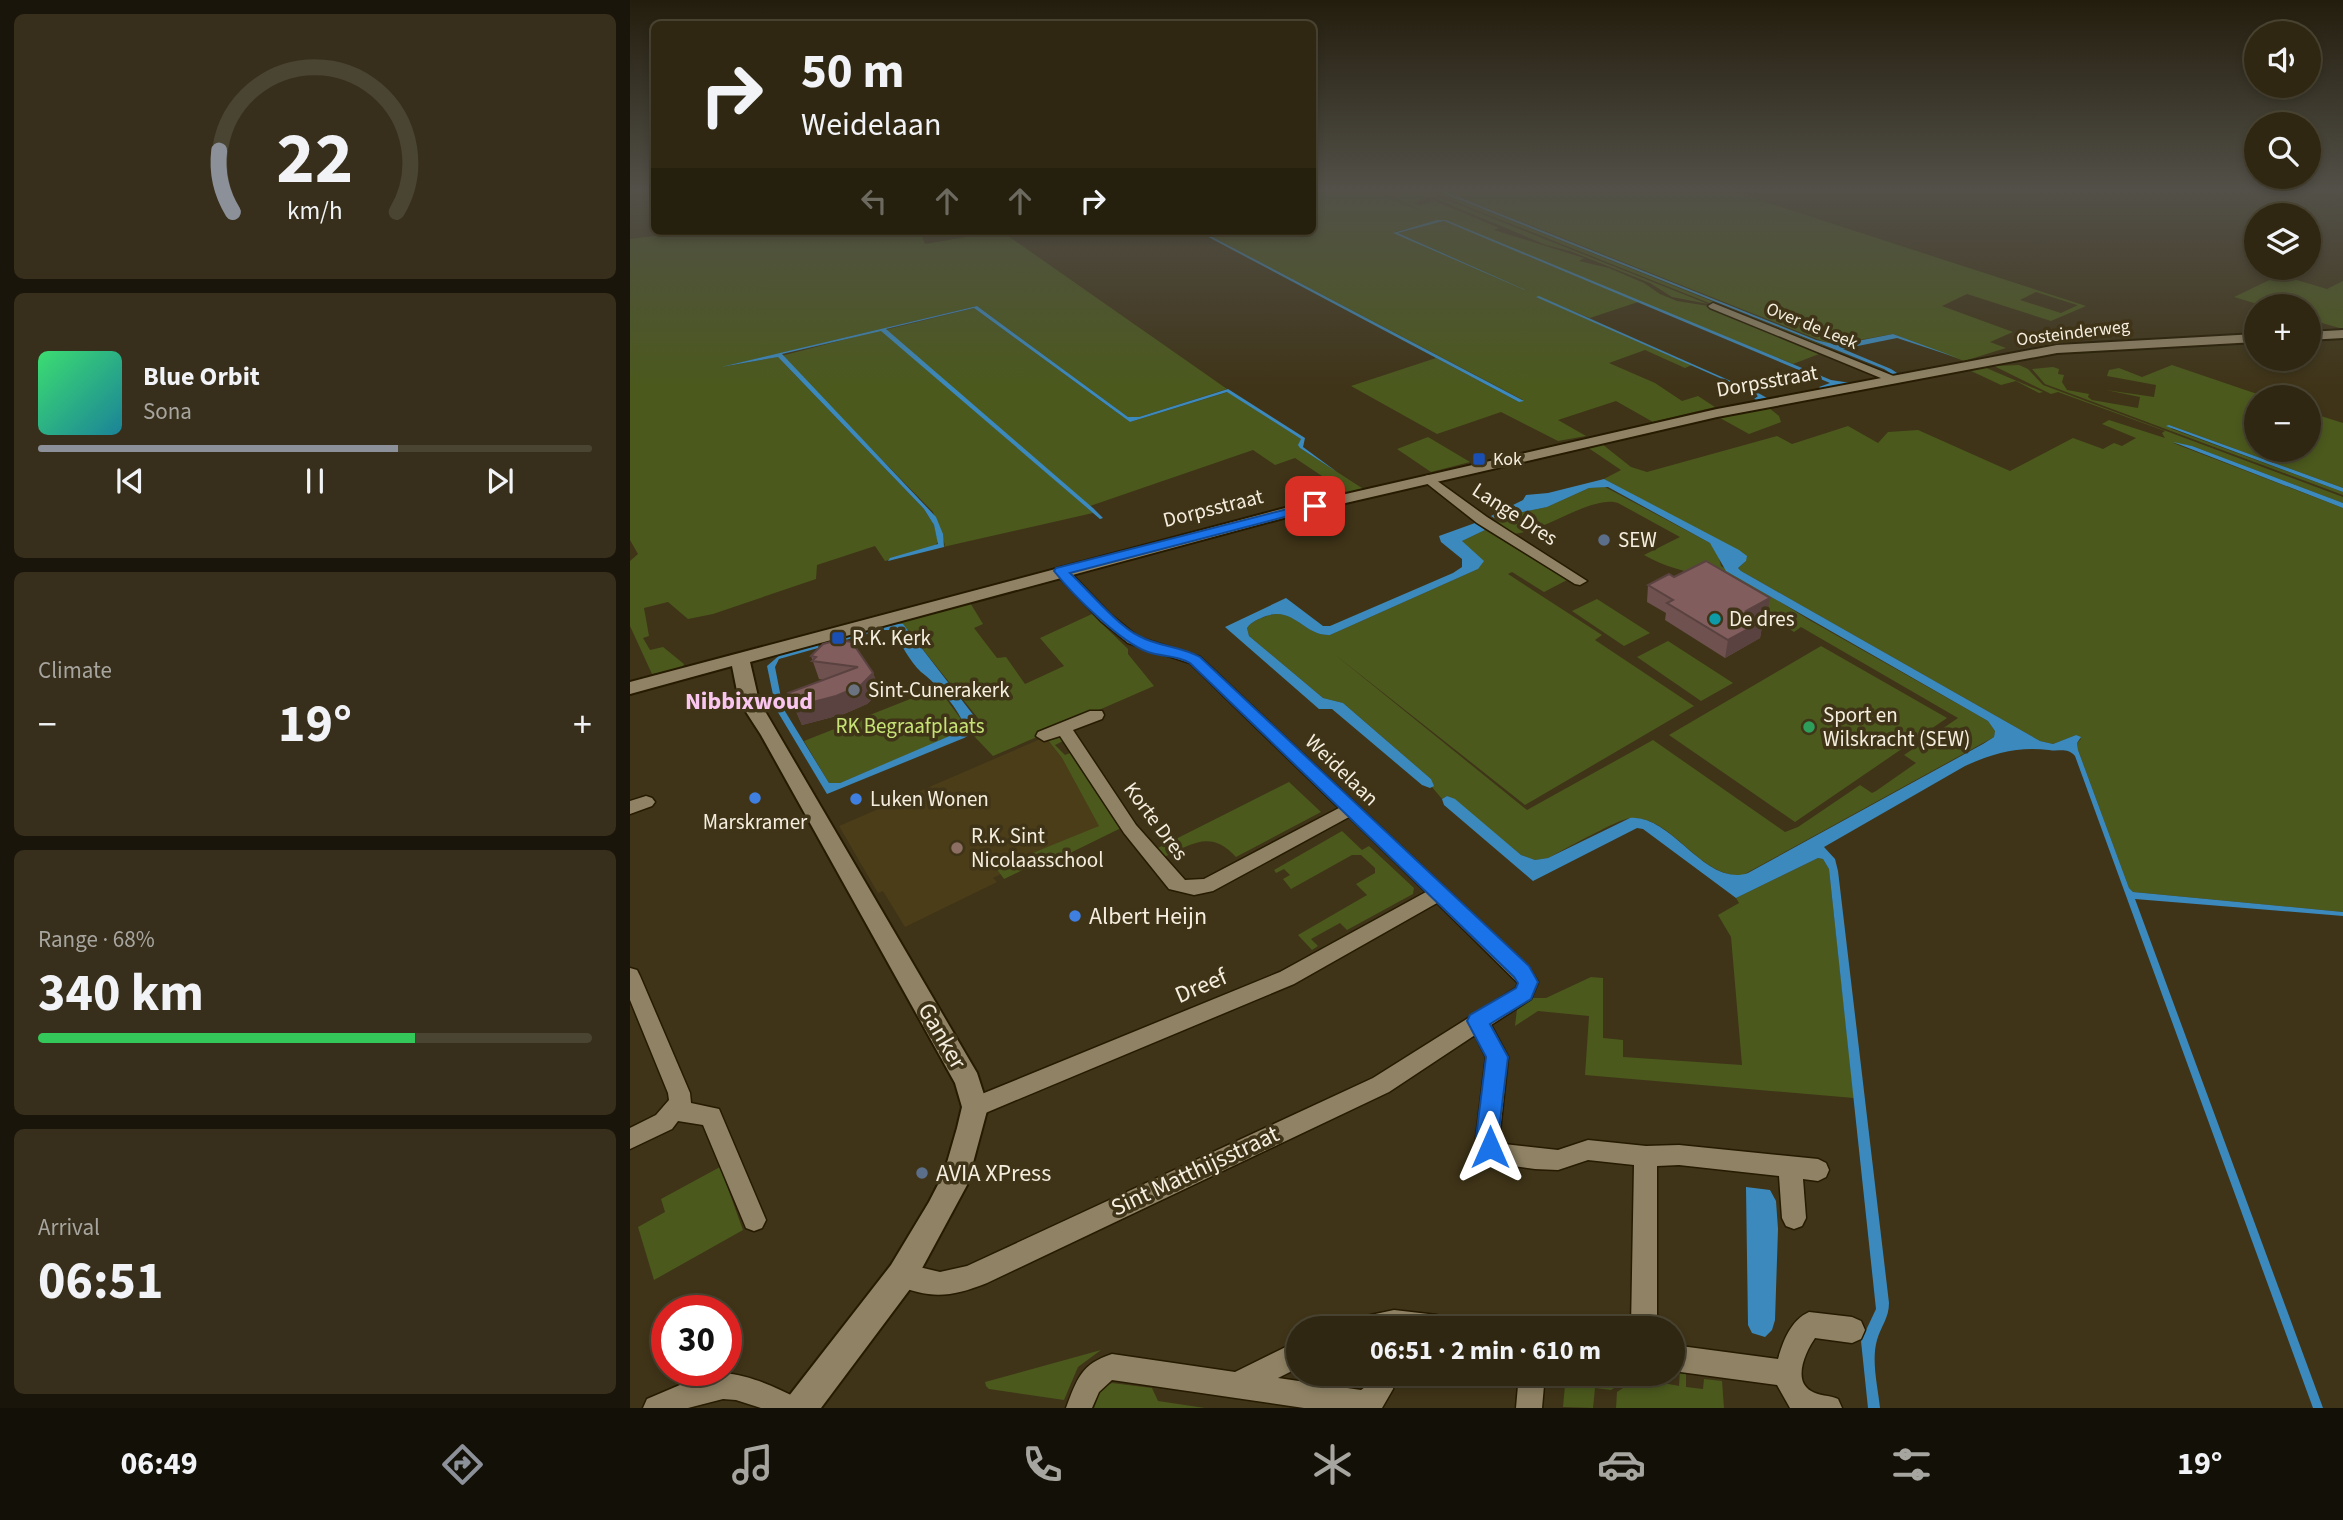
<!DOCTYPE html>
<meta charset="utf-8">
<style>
body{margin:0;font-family:"Source Sans 3",sans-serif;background:#372f1b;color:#f1f3f6;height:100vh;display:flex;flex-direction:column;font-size:26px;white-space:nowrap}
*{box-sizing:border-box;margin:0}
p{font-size:23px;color:#a7a59f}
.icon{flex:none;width:38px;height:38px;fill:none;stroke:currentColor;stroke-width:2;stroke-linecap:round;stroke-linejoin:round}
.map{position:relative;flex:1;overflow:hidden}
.details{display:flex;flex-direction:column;gap:14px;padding:14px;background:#1a150a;width:630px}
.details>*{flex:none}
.banner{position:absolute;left:21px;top:21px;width:665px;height:214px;border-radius:10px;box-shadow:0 4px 10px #0003,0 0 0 2px #4a4432;background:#2f2712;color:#f1f3f6;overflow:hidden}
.tools{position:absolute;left:1614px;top:21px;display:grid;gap:14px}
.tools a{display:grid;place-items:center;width:77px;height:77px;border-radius:50%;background:#2f2712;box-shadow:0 4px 10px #0003,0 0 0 2px #4a4432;font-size:35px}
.speed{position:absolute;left:21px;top:1295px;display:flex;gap:14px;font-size:35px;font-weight:700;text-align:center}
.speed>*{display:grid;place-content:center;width:91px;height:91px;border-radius:50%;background:#2f2712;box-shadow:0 4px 10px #0003,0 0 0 2px #4a4432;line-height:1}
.speed .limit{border:10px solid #d22;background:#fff;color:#111}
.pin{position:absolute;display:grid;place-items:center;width:60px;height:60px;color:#fff;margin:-30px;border-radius:14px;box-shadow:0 4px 10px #0006}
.me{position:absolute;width:77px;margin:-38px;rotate:0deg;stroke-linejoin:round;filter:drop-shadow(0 0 5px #0008)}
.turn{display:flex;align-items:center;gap:24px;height:147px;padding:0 35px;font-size:32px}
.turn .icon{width:91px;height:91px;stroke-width:2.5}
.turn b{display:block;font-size:49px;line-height:60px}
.lanes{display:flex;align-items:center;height:66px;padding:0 35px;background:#0003;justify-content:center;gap:35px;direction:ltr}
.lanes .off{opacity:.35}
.big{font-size:52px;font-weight:700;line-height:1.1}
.details .widget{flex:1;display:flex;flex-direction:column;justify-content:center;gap:10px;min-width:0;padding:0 24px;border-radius:10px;background:#372f1b}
.details .dial{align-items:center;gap:0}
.dial svg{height:182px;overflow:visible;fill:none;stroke:#4a4432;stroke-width:7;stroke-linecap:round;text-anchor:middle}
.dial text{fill:#f1f3f6;stroke:none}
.song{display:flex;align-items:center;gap:21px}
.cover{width:84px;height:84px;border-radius:10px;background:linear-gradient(135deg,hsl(140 70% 55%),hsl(190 70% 35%))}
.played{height:7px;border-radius:4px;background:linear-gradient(90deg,#8c9099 65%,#4a4432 65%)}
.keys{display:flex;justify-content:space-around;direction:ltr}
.heat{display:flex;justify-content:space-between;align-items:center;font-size:38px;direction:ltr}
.charge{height:10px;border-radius:5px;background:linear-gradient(90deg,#34c759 68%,#4a4432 0)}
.trip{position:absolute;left:656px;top:1316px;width:399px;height:70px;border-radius:35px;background:#2f2712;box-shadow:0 4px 10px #0003,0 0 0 2px #4a4432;font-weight:700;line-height:70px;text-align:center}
.tabs{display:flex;height:112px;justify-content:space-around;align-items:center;background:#131007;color:#a7a59f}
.tabs .icon{width:49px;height:49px}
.tabs .current{color:#8c9099}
.tabs b{font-size:32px;color:#f1f3f6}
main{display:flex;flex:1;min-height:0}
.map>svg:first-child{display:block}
</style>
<main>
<section class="details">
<div class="widget dial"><svg viewBox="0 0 100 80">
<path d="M14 69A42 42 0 1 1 86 69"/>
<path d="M14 69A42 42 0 0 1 8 42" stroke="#8c9099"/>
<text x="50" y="56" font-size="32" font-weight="700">22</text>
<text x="50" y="72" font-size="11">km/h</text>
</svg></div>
<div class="widget">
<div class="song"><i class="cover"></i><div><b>Blue Orbit</b><p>Sona</p></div></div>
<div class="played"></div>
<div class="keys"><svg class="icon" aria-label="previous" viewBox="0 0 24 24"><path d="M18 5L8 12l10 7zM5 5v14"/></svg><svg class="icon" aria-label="pause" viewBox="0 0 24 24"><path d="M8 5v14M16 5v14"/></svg><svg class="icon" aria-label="next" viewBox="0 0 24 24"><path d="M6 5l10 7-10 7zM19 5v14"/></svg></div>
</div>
<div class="widget"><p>Climate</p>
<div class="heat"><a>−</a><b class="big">19°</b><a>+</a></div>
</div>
<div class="widget"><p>Range · 68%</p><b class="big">340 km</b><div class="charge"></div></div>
<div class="widget"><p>Arrival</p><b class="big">06:51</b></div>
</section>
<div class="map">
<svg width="1713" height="1408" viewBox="0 0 1713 1408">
<rect width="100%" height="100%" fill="#3f3418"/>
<!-- built -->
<path fill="#4b3d18" d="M415 737 432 758 472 831 391 864 363 878 367 882 275 927 253 891 248 893 209 826Z"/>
<!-- green -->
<path fill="#4b591d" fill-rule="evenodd" d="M683 190H740L807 217 743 190H792L1078 304 1042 297 1020 283 940 251 916 245 799 196 785 203 790 205 805 201 869 228 864 230 954 258 949 261 979 268 1014 283 1030 294 1047 301 1085 307 1251 375 1252 379 1189 354 1163 364 811 220 764 232 902 293 768 233 814 221 1008 302 960 318 906 296 1062 365 1055 368 1015 350 979 363 1025 383 1052 401 1068 396 1085 407 1023 422 986 401 928 420 956 436 928 441 871 412 807 434 721 386 806 358 889 402 893 400 571 231H682Z
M796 190 812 193 1194 346H1187Z
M812 190H1099L1456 306 1421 321 1337 294 1312 306 1383 332 1360 342 1376 348 1334 361 1263 334 1202 345ZM1406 292 1447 305H1448L1431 313 1390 300Z
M65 231H290L295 244 371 231 597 389 509 417H498L347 306 92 367 148 357 294 509 304 525 308 542 304 547 255 561 245 546 187 565 186 579 83 614 58 619 38 602 14 608 19 636 13 638 20 650 33 647 54 664 52 670 22 674 0 626V561L8 554 0 540V239Z
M1650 275 1697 289 1713 281V329L1678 319V306H1634L1604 297Z
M344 308 500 422 598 392 671 439 670 448 735 490 719 494 665 458 645 465 623 450 460 506 255 330Z
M251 330 463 513 313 547 315 545 303 512 151 356Z
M1389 365 1398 369 1413 385 1713 497V503L1562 446 1543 443 1713 508V912L1503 892 1499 888 1448 750 1447 743 1451 739 1446 735 1423 744 1410 741 1111 571 1108 568 1116 561V556L974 479 991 470 957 447 972 444 1001 467 1017 472 1147 436 1162 444 1218 426 1248 443 1258 432 1288 430 1380 471 1443 438 1473 449 1484 443 1492 446 1506 438 1472 424 1479 420 1535 438 1532 433 1535 431 1428 392 1421 394 1364 366Z
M1542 365 1636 397H1626V450H1678V412L1713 423V488L1539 425 1542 429 1713 492V495L1415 384 1402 369 1423 367 1429 369 1428 374 1434 375 1432 382 1437 390 1459 394 1458 397 1462 400 1508 408 1510 397 1476 390 1524 397 1526 385 1477 376 1479 370 1489 368 1512 377Z
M1354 367 1413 392 1409 393 1386 381 1371 385 1339 370Z
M1138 407 1149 416 1151 422 1119 434 1090 418Z
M798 437 840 462 801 472 767 449Z
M975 487 1080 543 1087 550 1091 566 1181 621 1358 721 1365 731 1364 737 1113 875C1070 879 1042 815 1001 818 990 818 932 851 918 858L905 860 891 855 825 800 817 796 812 799 802 787 801 779 713 703 693 698 619 636 617 628C622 621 629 619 637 616 664 606 674 636 700 635L848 569 832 541 855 530 937 580 914 592 882 572 878 574 972 635 965 640 1064 706 895 805 703 653 897 810 1023 740 1155 832 1168 827 1230 785 1242 793 1246 791 1286 763 1274 755 1328 718 1171 627 1164 632C1140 617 1100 587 1075 578 1054 570 1034 567 1014 555L1050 537 988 503C963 494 913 533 882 534L864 518 917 507 959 488Z
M967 599 1020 633 994 646 942 611Z
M339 601 353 624 344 628 367 658 376 657 395 684 434 666 410 638 462 614 498 649V654L524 686 363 756 342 734 351 722 275 627 265 623Z
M1038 641 1103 683 1071 701 1007 657Z
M1191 646 1317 718 1165 822 1039 735Z
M308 688 336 726 334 731 210 783H199L174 741Z
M430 736 435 740 425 745 435 755 445 751 491 828 434 856 411 861 374 879 366 868 469 826 432 758 417 739Z
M659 782 691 812 606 857C581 829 562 844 534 857L526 849Z
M712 831 732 850 739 846 784 888 783 894 717 930 710 923 681 939 688 946 682 950 668 935 737 895 726 884 745 873V868L731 855H722L661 889 653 879 660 875 654 869 646 873 644 870Z
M1188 858 1193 859 1199 869 1224 1098 955 1075 959 1016 908 1011 885 1026 887 1009 903 998H916L961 977 973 978V1038L993 1040V1057L1112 1065 1101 937 1088 915 1109 903 1106 898Z
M90 1167 113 1230 24 1280 8 1227 35 1212 31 1199Z
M471 1350 448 1367 434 1400 359 1389 356 1386 355 1382Z
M1050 1368 1056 1369V1387L1073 1389 1074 1379 1092 1381 1094 1408H986L987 1392 1002 1382 1003 1374H1023V1381L1049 1386Z
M936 1374H998V1379L981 1390 965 1388 963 1408 933 1407Z
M482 1383 522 1388 528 1401 575 1408H464L471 1388Z"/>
<!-- water -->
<path fill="#3c8abd" d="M805 190 816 192 1186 340 1207 345 1263 334 1328 358 1267 338 1213 349 1261 369 1267 373 1265 376 1254 369Z
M807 220H816L1201 380 1221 383 1191 389 1189 387 1200 383 814 221 768 233 902 293 763 233Z
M567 231H571L894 401 889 402Z
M909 296 1130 394 1137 398 1127 400 1124 399 1128 396 1124 393 906 297Z
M347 306 498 417H509L598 389 675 438 673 447 707 472 670 448 668 445 671 439 597 392 500 422 344 308 256 329 463 508 473 518 470 519 251 331 152 354 306 517 313 534 314 547 258 561 260 558 308 544 304 525 294 509 148 357 91 367Z
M1539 425 1713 488V492L1536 426Z
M1543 442 1562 446 1713 503V508Z
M974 479 1109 550 1117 556 1116 561 1108 568 1111 571 1410 741 1423 744 1446 735 1451 737 1447 743 1448 750 1499 888 1503 892 1713 912V916L1505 899 1693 1408H1683L1445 756C1437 747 1429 752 1419 750 1389 746 1363 753 1335 766L1194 847 1205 859 1208 871 1259 1303C1259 1318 1251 1326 1247 1340 1241 1361 1248 1387 1250 1408H1238L1231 1341 1246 1309 1199 869 1193 859 1188 858 1106 898 1013 829 1007 828 903 881 814 805 812 799 817 796 825 799 891 855 905 860 918 858 1000 818C1042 814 1075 888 1118 873L1353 744 1364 737 1365 731 1358 721 1096 571 1080 543 978 487 959 488 917 507 864 518 861 516 893 500 896 495 918 493Z
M845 523 855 530 832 541 854 561 848 569 700 635C674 636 664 606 636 616 629 619 622 621 617 628L619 636 693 698 713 703 801 779 804 786 800 788 792 785 702 709H689L595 627 656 598 693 626H700L823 573 832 567V559L811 542 809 536Z
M263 623 273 624 351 725 345 732 334 738 197 794 146 709 137 666 151 654 189 644 188 648 149 659 145 667 153 708 199 783H210L336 729C329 709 308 685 291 672 280 662 271 643 262 630H252L208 642 204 640Z
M1116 1187 1140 1190 1146 1201 1148 1229 1145 1320 1142 1330 1135 1337 1122 1333 1118 1325Z"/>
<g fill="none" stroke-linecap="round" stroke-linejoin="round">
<!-- minor casing -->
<g stroke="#261b01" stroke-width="3">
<path id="minor" d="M1083 303 1271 379 1272 381 1263 383 1080 308 1078 306Z
M799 475 857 517 957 581 950 585 945 584 847 523 795 482V476Z
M431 567 436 568 481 615 508 637 570 657 898 966 908 982 901 999 861 1025 878 1057 869 1141 874 1144 928 1150 958 1140 1016 1146 1049 1145 1188 1159 1196 1163 1199 1170 1196 1177 1188 1181 1173 1179 1176 1218 1172 1226 1164 1229 1156 1226 1152 1218 1149 1176 1049 1165 1027 1166V1328H1001L1004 1165 958 1160 928 1170 905 1169 869 1164 852 1154 846 1138 856 1057 845 1035 759 1092 357 1283C319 1298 301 1299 263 1284L260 1275 263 1266 272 1263 310 1272 337 1266 743 1078 886 988 888 983 807 903 664 984 353 1114 345 1117 337 1114 334 1107 337 1100 650 972 796 892 719 817 583 891 564 895 539 889 494 833 430 736 414 741 406 736 408 732 460 711H472L474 715 472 719 443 730 506 825 555 880 574 879 709 808 560 663 498 643 471 621 426 574 424 571Z
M16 796 22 798 25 802 22 806 0 814V801Z
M0 968 7 970 10 976 60 1093 61 1103 89 1109 136 1220 132 1228 124 1231 116 1228 73 1125 48 1121 42 1129 0 1149V1128L26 1115 39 1100 38 1093 0 1000Z
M764 1310 807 1315 816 1319 820 1328H718L722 1319Z
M1179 1312 1222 1317 1231 1321 1235 1330 1231 1339 1222 1343 1185 1338C1176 1351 1162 1380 1181 1391 1188 1396 1200 1395 1208 1399L1212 1408H1160L1147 1385 1043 1371V1345L1148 1359C1153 1341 1161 1320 1179 1312Z
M668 1341V1368L648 1378 731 1390 738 1385 740 1374H766L763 1389 752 1408H674L482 1380 469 1392 462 1408H436C447 1379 451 1364 482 1354L605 1372Z
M93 1373C120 1375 145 1387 169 1399L173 1408H131L106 1400 93 1399 58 1408H13L17 1399 64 1379Z
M889 1374H915L912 1408H886Z"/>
</g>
<!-- tertiary casing -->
<g stroke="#261b01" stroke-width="4">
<path id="tertiary" d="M1713 330V338L1678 340V332Z
M1626 334V342L1427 353 1087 417 668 514 120 662 129 701 347 1073 358 1107 337 1185 283 1285 191 1408H155L159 1396 261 1265 299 1202 314 1173 327 1128 332 1107 325 1083 131 735 109 701 102 666 0 694V682L659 507 1087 409 1427 345Z"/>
</g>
<!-- minor -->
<use href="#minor" fill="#908365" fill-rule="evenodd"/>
<!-- tertiary -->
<use href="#tertiary" fill="#908365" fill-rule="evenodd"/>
</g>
<!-- wall -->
<path fill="#6f5150" d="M1044 577 1137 615 1130 619 1133 621 1130 638 1095 658 1035 620 1036 613 1017 602 1018 585Z
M193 644 243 673 250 691 237 704 214 714 172 725 158 693 194 680 189 679 181 656Z"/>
<!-- shaded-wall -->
<path fill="#5a4241" d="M1140 598 1137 615 1113 628 1116 611Z
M1133 621 1130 638 1095 658 1098 640Z
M243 673 250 691 237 704 214 714 172 725 164 707Z"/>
<!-- building -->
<path fill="#815e5d" stroke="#5a4241" stroke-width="2" d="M1076 561 1140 598 1116 611 1133 621 1098 640 1037 603 1043 600 1018 585 1039 574 1044 577Z
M208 640 222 642 243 673 230 686 206 696 164 707 158 693 228 667 182 661 186 657 181 656 193 644Z"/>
<!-- sky -->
<linearGradient id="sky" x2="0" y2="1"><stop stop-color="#231d0d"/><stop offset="0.49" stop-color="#525048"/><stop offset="1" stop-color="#525048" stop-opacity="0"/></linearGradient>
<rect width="1713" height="387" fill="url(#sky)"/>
<!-- route -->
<path fill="#1a73e8" stroke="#114b97" stroke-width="2" d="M685 502 689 503V508L440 573C458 590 488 626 509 636 529 647 551 646 570 657L899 966 908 982 901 999 860 1024 878 1057 868 1138 871 1147 868 1155 860 1158 852 1155 846 1138 856 1057 837 1021 840 1015 886 988 888 983 884 977 560 663C546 655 532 657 518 652 490 642 443 595 424 571L426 568Z"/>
<!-- markers -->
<g fill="#1a4fb4" stroke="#3f3418" stroke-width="2.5">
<rect x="842" y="452" width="14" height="14" rx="3.5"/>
<rect x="201" y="631" width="14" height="14" rx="3.5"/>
</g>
<g fill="#5c6f8a" stroke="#3f3418" stroke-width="2.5">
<circle cx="974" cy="540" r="7"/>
<circle cx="292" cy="1173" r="7"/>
</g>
<circle fill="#0f9aa8" stroke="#3f3418" stroke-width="2.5" cx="1085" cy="619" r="7"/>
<circle fill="#6b7280" stroke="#3f3418" stroke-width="2.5" cx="224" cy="690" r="7"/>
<circle fill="#2e9e5b" stroke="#3f3418" stroke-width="2.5" cx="1179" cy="727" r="7"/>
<g fill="#3f7fe0" stroke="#3f3418" stroke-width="2.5">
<circle cx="125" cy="798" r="7"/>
<circle cx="226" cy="799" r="7"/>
<circle cx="445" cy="916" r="7"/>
</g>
<circle fill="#8d6e63" stroke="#3f3418" stroke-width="2.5" cx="327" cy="848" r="7"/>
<g text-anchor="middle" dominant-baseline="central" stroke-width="7" stroke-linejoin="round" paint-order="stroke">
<!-- far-street labels -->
<g font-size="18" fill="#f5eede" stroke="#3f3418">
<text transform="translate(1182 326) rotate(22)">Over de Leek</text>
<text transform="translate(1443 333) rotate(-7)">Oosteinderweg</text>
</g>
<!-- far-poi labels -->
<g font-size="18" fill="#f5eede" stroke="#3f3418" text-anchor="start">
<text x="863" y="459">Kok</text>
</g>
<!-- street labels -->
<g font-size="21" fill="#f5eede" stroke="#3f3418">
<text transform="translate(1137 381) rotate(-10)">Dorpsstraat</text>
<text transform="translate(583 508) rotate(-14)">Dorpsstraat</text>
<text transform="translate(885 514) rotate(33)">Lange Dres</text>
<text transform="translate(712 770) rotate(44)">Weidelaan</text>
<text transform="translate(526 821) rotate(53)">Korte Dres</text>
</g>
<!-- poi labels -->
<g font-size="21" fill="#f5eede" stroke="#3f3418" text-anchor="start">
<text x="988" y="540">SEW</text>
<text x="1099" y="619">De dres</text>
<text x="222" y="638">R.K. Kerk</text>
<text x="238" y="690">Sint-Cunerakerk</text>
<text x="1193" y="715">Sport en<tspan x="1193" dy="24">Wilskracht (SEW)</tspan></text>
<text x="240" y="799">Luken Wonen</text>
<text x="125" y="822" text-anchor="middle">Marskramer</text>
<text x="341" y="836">R.K. Sint<tspan x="341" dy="24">Nicolaasschool</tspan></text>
</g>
<!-- park labels -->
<g font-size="21" fill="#c7e377" stroke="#3f3418">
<text x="280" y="726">RK Begraafplaats</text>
</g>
<!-- quarter labels -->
<g font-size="24" font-weight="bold" fill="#fac6f0" stroke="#3f3418">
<text x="119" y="701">Nibbixwoud</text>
</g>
<!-- near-poi labels -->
<g font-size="24" fill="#f5eede" stroke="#3f3418" text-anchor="start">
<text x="459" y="916">Albert Heijn</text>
<text x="306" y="1173">AVIA XPress</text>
</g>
<!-- near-street labels -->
<g font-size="24" fill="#f5eede" stroke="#3f3418">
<text transform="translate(571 986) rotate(-23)">Dreef</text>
<text transform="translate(312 1036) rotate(60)">Ganker</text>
<text transform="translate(565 1171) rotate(-25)">Sint Matthijsstraat</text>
</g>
</g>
</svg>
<div class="tools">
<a><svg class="icon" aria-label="sound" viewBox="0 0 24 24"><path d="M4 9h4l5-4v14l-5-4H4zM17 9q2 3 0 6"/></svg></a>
<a><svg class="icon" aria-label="search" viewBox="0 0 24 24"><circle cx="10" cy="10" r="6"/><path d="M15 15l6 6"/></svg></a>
<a><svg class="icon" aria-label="layers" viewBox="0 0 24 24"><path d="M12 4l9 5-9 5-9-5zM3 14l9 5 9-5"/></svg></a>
<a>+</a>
<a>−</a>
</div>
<div class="speed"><div class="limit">30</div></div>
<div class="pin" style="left:685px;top:506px;background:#d93025"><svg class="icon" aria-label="arrive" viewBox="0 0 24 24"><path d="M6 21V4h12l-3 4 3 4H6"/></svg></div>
<svg class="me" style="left:860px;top:1147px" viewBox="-20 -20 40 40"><path d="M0-17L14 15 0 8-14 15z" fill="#1a73e8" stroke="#fff" stroke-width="4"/></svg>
<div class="trip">06:51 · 2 min · 610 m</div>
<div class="banner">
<div class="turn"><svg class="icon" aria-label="right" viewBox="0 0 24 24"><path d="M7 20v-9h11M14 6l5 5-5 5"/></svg><div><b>50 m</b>Weidelaan</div></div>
<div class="lanes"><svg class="icon off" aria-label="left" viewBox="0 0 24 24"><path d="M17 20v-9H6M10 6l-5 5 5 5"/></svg><svg class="icon off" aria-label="ahead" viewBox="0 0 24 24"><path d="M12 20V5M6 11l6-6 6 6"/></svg><svg class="icon off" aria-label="ahead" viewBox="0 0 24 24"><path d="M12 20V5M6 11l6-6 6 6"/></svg><svg class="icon" aria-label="right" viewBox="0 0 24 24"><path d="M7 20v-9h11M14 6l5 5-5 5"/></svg></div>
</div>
</div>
</main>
<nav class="tabs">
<b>06:49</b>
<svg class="icon current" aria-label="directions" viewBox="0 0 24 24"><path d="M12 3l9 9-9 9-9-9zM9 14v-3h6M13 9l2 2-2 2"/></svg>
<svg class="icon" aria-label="music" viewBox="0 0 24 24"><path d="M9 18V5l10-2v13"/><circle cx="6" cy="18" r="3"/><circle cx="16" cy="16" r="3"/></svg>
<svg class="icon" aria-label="phone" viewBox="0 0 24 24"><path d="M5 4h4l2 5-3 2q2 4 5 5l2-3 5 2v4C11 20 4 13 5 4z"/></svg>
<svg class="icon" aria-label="climate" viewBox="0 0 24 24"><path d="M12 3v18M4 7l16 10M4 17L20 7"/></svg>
<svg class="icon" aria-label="car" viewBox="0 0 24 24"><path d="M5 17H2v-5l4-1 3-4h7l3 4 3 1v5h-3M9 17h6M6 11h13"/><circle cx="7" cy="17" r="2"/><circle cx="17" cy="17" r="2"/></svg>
<svg class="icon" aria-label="filters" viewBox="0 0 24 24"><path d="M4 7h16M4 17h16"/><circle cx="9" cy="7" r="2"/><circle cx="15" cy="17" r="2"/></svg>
<b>19°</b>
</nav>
